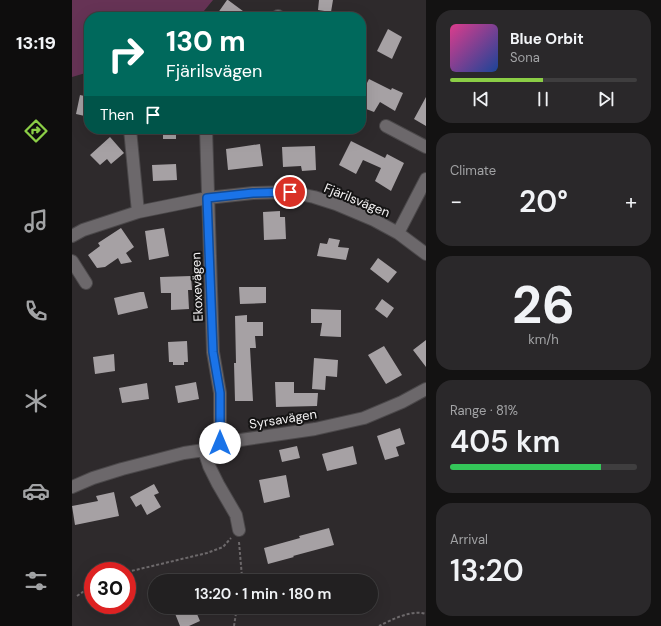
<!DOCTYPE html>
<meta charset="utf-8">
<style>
body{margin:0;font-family:"DM Sans",sans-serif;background:#2a282a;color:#f1f3f6;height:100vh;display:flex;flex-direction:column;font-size:15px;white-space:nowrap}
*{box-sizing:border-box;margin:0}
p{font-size:13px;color:#a2a3a5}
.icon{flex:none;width:22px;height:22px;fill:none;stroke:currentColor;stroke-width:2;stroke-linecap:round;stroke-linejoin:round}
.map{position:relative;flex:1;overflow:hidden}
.sheet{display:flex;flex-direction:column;gap:10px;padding:10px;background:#131212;width:235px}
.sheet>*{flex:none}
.guide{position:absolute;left:12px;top:12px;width:282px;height:122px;border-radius:16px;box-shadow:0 4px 16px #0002,0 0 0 1px #3f3e3f;background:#00695c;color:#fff;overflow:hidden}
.speed{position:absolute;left:12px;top:562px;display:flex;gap:8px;font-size:20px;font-weight:700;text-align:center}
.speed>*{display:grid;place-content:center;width:52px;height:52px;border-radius:50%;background:#222021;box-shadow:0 4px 16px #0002,0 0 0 1px #3f3e3f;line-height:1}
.speed .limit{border:6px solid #d22;background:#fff;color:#111}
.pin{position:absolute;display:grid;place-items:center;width:34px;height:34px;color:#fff;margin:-17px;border:2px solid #fff;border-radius:50%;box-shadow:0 1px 4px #0007}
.me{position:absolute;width:44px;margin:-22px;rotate:0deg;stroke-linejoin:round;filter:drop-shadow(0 0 3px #0008)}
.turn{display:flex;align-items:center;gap:14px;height:84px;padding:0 16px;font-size:18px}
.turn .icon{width:52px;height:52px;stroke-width:2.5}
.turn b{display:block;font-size:28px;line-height:34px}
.then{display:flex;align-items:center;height:38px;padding:0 16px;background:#0003;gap:8px;font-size:15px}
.big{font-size:30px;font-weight:600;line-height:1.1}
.sheet .tile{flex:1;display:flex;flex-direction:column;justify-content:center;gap:6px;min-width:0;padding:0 14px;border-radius:16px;background:#2a282a}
.sheet .dial{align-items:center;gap:0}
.dial b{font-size:52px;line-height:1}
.song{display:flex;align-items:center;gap:12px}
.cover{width:48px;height:48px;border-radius:6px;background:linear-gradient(135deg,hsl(330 70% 55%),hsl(220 70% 35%))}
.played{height:4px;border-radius:2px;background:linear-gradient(90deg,#8bce46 50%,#3f3e3f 50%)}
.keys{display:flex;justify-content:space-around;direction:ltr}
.heat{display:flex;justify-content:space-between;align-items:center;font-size:22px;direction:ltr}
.charge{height:6px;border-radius:3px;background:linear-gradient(90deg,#34c759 81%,#3f3e3f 0)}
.trip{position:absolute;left:76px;top:574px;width:230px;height:40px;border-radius:20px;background:#222021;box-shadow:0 4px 16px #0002,0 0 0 1px #3f3e3f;font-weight:600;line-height:40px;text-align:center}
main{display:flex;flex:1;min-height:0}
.menu{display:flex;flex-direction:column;width:72px;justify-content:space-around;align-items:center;background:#0e0d0d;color:#a2a3a5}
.menu .icon{width:28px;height:28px}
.menu .on{color:#8bce46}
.menu b{font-size:18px;color:#f1f3f6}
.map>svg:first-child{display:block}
</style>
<main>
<nav class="menu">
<b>13:19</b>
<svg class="icon on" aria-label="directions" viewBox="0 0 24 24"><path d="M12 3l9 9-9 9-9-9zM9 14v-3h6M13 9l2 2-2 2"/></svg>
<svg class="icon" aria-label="music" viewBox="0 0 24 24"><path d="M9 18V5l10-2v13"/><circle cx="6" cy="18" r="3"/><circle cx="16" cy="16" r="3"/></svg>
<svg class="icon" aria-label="phone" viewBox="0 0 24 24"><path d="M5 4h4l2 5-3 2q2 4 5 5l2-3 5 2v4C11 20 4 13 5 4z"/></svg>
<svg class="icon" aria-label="climate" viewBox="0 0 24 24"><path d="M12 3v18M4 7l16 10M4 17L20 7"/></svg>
<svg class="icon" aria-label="car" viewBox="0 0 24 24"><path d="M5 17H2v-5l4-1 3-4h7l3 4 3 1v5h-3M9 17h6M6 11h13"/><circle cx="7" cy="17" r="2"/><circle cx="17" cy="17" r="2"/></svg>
<svg class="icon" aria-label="filters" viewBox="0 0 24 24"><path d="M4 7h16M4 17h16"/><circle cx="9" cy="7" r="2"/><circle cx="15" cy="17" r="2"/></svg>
</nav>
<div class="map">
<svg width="354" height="626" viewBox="0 0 354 626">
<rect width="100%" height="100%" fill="#2e2a2c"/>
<!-- green -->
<path fill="#635" d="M0 0H141L127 17H17V72L0 77Z"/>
<!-- building -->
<path fill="#a6a1a4" d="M155 0H156L179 17H143Z
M247 0H261L259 12 246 10Z
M316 29 330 37 320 59 305 51Z
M297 79 319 90 320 88 331 93 323 111 308 102 302 112 289 107V95Z
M8 95 17 97V117L4 114Z
M354 97V126L342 119Z
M91 129H104V139H91Z
M38 137 52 153 39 164 35 159 28 165 18 155Z
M279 141 313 158 315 154 332 163 319 191 303 181 309 168 291 160 284 174 267 165Z
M188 144 191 166 156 170 154 149Z
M243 146 244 170 230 171 229 166 211 167 210 147Z
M104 164 105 180 81 181 80 165Z
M208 211V217H213L214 239 192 240 191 212Z
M49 228 62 247 54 253 60 262 49 264 46 258 33 267 25 268 16 255 28 246 26 243Z
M92 228 97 256 77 260 73 231Z
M257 238 268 240 266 247 277 248 274 260 245 256 248 243 255 244Z
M306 258 325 272 316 283 298 269Z
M119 276 120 290H116L117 309 99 310V293H89L88 277Z
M167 287H194V303L168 304Z
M68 292H72L76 308 46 315 42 298Z
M310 299 322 308 315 318 303 309Z
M239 309 269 310V337L248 336 250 323H239Z
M175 315V322H191V336H183L184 348H178L181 401H163L162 363H164L163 316Z
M354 340V367L341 350Z
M115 341 116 362H112V365H101V362H97L96 342Z
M312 346 330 375 314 384 296 355Z
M42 354 43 371 23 374 21 357Z
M242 358 266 360 265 377 254 376 253 390 240 389Z
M124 382 127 399 106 403 103 386Z
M203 382H222V393H246L245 406 204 407Z
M75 383 77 399 50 403 47 388Z
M328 428 333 444 324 447 327 456 313 460 305 436Z
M225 446 228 458 210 462 207 450Z
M281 446 285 464 255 471 250 454Z
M214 475 218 497 192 503 187 480Z
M82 484 87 493 82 495 89 507 75 515 69 504 64 507 58 497Z
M42 492 47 516 3 525 0 506 26 501 24 496Z
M257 528 262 545 221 556 222 557 196 564 192 548 228 538 227 536Z
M111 607H122L128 621 117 626H108L102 611Z"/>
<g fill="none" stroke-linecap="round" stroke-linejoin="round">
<!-- minor casing -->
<g stroke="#4b484a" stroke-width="14">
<path id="minor" d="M206 17V16
M314 126 354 147
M58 129 66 212
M134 129 141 352 148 393V443
M326 233 354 179
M0 236 11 230 66 212 135 198 181 193 218 192 242 197 264 204 302 220 326 233 354 254
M0 261 14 283
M132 450 137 466 146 484 164 515 167 530
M0 487 21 478 50 469 112 453 132 450 148 443 243 429 292 418 330 402 354 389"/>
</g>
<!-- path -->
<path stroke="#6d696b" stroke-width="2" stroke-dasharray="3 2" stroke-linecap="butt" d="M167 542 170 577 169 581
M55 572 135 553 151 547 159 538
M5 596 21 585
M162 626 165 607
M307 626C319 620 340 609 354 614"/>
<!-- minor -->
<use href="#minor" stroke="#6c686b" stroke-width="12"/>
</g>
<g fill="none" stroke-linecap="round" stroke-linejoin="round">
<!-- route casing -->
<g stroke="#114b97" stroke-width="10">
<path id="route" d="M148 443V393L141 352 135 198 181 193 218 192"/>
</g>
<!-- route -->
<use href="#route" stroke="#1a73e8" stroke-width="7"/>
</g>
<g text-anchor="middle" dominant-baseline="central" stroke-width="4" stroke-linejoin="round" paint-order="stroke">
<!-- street labels -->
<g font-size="13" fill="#f3f1f2" stroke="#151414">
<text transform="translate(285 200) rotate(22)">Fjärilsvägen</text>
<text transform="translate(125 287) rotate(-92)">Ekoxevägen</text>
<text transform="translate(211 419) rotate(-9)">Syrsavägen</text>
</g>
</g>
</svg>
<div class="speed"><div class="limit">30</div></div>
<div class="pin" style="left:218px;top:192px;background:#d93025"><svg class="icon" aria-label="arrive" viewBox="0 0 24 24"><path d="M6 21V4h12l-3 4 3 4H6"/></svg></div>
<svg class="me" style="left:148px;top:443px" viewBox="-20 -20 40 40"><circle r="19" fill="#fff"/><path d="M0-13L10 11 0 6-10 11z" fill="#1a73e8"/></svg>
<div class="trip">13:20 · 1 min · 180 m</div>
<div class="guide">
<div class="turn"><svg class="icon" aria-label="right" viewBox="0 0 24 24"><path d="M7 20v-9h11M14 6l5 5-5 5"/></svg><div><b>130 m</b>Fjärilsvägen</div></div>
<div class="then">Then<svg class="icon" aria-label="arrive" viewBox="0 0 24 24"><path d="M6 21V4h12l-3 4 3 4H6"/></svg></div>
</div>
</div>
<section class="sheet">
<div class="tile">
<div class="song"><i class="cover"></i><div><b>Blue Orbit</b><p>Sona</p></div></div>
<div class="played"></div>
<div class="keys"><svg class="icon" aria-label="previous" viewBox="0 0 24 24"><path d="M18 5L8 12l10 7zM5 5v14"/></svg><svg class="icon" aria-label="pause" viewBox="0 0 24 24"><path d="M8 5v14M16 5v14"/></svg><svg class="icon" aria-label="next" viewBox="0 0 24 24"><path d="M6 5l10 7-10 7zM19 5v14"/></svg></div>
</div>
<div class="tile"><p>Climate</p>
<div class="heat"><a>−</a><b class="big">20°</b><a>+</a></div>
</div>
<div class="tile dial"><b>26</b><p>km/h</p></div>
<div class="tile"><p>Range · 81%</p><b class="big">405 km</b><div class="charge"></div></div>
<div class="tile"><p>Arrival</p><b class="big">13:20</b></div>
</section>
</main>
